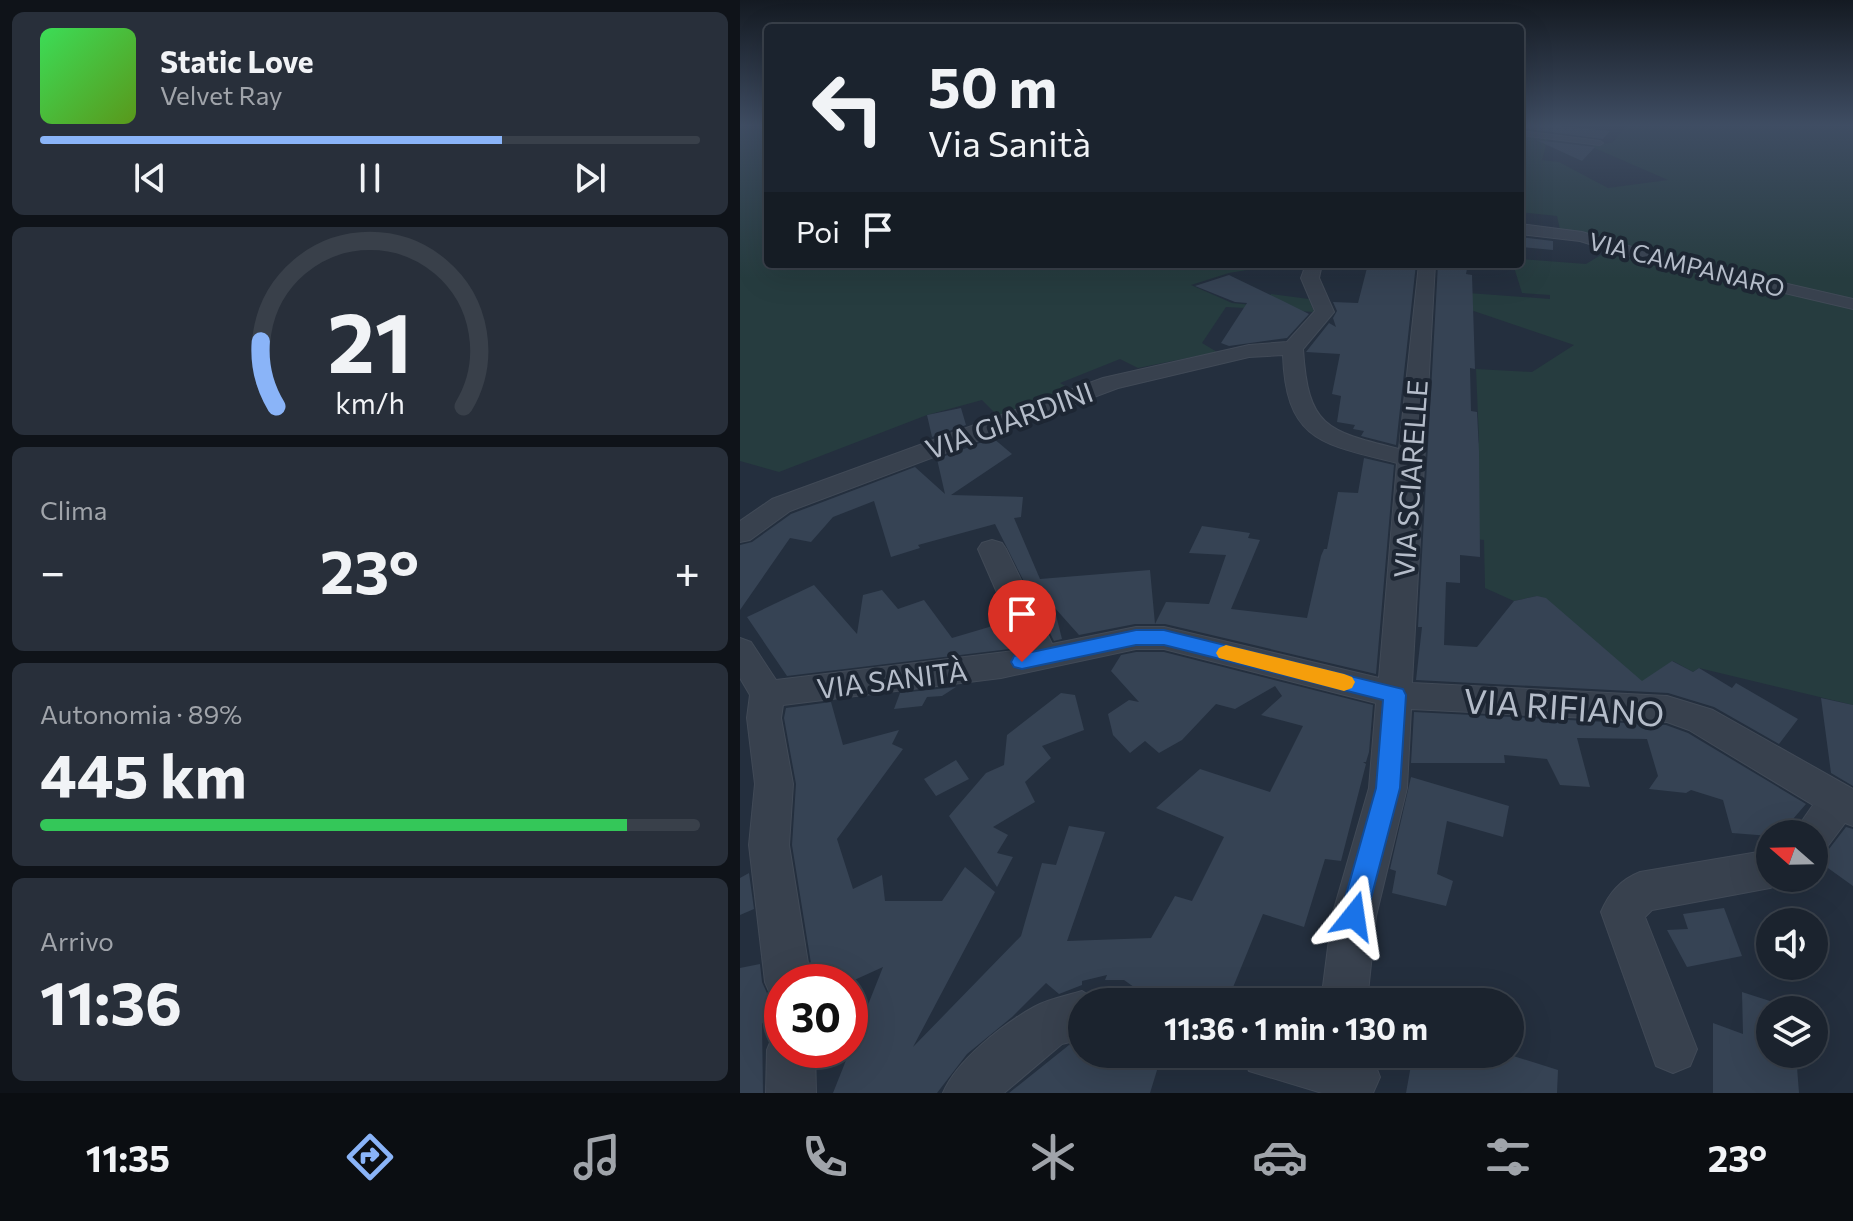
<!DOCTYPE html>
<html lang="it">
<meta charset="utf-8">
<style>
body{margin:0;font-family:Commissioner,sans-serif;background:#282f3a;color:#f1f3f6;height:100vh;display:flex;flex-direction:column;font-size:30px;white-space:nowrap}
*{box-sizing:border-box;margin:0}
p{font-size:26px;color:#a0a4aa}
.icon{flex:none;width:44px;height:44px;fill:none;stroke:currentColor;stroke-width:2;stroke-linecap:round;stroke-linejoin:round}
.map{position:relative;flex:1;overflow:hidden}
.panel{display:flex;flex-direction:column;gap:12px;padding:12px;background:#0f1319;width:740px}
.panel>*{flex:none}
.hud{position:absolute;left:24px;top:24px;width:760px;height:244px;border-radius:8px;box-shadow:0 8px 32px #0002,0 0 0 2px #39404a;background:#1b232e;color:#f1f3f6;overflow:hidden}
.needle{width:52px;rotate:290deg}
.tools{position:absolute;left:1016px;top:820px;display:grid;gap:16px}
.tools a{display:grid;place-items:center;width:72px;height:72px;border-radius:50%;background:#1b232e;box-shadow:0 8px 32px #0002,0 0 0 2px #39404a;font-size:40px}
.speed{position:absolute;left:24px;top:964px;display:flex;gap:16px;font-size:40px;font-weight:700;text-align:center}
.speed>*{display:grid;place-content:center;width:104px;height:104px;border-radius:50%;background:#1b232e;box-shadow:0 8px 32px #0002,0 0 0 2px #39404a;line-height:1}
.speed .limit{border:12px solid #d22;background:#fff;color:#111}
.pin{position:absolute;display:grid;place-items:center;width:68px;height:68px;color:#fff;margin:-82px -34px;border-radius:50% 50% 50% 0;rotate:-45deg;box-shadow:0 0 8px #0007}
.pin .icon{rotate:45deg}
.me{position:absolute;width:88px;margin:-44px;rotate:15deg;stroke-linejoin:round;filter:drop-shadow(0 0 6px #0008)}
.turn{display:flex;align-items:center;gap:28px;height:168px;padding:0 32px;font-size:36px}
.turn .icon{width:104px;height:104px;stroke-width:2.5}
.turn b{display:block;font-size:56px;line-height:68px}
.then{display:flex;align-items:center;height:76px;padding:0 32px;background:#0003;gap:16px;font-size:30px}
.big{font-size:60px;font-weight:700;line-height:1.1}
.panel .tile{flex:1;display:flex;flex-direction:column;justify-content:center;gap:12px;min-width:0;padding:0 28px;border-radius:12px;background:#282f3a}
.panel .dial{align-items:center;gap:0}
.dial svg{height:208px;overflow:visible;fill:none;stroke:#39404a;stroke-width:7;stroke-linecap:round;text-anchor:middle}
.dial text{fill:#f1f3f6;stroke:none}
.song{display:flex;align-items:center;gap:24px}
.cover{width:96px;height:96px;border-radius:12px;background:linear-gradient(135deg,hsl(130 70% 55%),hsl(90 70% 35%))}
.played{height:8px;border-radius:4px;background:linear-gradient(90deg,#8ab4f8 70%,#39404a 70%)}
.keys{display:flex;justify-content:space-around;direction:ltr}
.heat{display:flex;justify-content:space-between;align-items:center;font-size:44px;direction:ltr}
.charge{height:12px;border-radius:6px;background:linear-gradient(90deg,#34c759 89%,#39404a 0)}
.trip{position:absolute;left:328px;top:988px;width:456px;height:80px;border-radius:40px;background:#1b232e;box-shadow:0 8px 32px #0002,0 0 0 2px #39404a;font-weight:700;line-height:80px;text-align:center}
.menu{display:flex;height:128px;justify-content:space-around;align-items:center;background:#0b0e12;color:#a0a4aa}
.menu .icon{width:56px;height:56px}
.menu .selected{color:#8ab4f8}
.menu b{font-size:36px;color:#f1f3f6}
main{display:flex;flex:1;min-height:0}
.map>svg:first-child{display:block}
</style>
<main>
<section class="panel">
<div class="tile">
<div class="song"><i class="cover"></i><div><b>Static Love</b><p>Velvet Ray</p></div></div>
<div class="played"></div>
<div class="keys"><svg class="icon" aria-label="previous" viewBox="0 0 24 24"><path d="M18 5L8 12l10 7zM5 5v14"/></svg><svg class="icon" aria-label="pause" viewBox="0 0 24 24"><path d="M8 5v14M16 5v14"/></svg><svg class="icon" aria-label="next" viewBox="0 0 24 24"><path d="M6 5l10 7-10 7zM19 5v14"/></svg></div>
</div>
<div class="tile dial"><svg viewBox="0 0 100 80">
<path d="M14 69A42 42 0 1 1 86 69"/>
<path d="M14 69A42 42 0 0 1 8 44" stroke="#8ab4f8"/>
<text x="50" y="56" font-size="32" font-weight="700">21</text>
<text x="50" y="72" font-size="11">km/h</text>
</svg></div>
<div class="tile"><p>Clima</p>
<div class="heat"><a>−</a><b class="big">23°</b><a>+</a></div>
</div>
<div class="tile"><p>Autonomia · 89%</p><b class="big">445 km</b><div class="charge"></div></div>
<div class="tile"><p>Arrivo</p><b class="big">11:36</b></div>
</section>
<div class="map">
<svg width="1113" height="1093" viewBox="0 0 1113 1093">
<rect width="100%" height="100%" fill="#242f3e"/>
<!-- green -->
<path fill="#263c3f" d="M0 125H28V264H542L489 273 451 285 492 303 524 306 531 294 569 299 574 312 486 307 462 343 477 352 398 368 380 359 320 383 334 391 260 418 242 400 187 415 39 472 0 461Z
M875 125H1113V302L820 230 817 216 780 212V135L808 138 802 160 819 162 868 188 928 180 852 147 853 144 872 143 886 126Z
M871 249 888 253 887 258 896 260 904 257 1113 305V705L959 668 953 672 933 661 912 675V690L797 596 774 601 745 588 744 540 705 536 739 441 736 369 792 372 834 345 725 308 728 293 810 299V295L782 293 773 264H780V259L846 264Z"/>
<!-- building -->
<path fill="#364354" d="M780 125H810L870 131 863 139 780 128Z
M796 140 855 147 842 161Z
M780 237 813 241V250L780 247Z
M628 264H676L656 445 621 436 624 431 613 429 615 425 597 422 601 396 592 394 600 354 566 352 589 323 596 327 593 318 597 311 593 302 618 303Z
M698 264H728L726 274 732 275 735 369 730 368 731 411 737 412 739 451 740 557 720 555V583L706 582 704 645 737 647 774 601 797 596 806 598 902 681 932 661 953 672 959 668 992 688 996 683 1058 719 1039 744 974 707 928 693 676 680 682 627H678Z
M489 275 543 301 569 314 547 338 489 346 481 343 507 303 495 302 455 286Z
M221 408 226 425 192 437 187 415Z
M253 438 272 454 211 495 283 497 281 517 274 518 300 579 410 570 415 624 426 602 469 604 486 555 449 553 462 526 510 533 508 538 520 540 491 609 567 618 581 556 584 549H587L598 492 618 493 624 458 654 465 636 674 425 624H395L339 635 314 607 322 639 314 641 255 524 178 545 180 548 151 557 134 501 93 517 71 542 50 538 0 610V545L12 542 51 514 175 467 205 494 197 459Z
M74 585 117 634 123 595 142 590 158 609 184 600 212 638 266 622 278 648 47 676 7 617Z
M396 652H424L633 705 629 752 626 762H623L626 764 601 861 585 859 564 927 523 914 487 1002H455L421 987 415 1002 384 980H365L367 975 342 981V985L319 994 306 983 272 1017 227 1054 197 1093H93L143 967 110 982H74L52 845 56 784 44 718 46 708 91 702 103 745 159 730 152 744 163 749 97 839 113 889 142 875 145 901H202L225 867 255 892 173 1047 281 936 302 863 316 865 329 826 365 832 327 941 411 938 435 896 452 901 484 837 416 808 460 769 530 792 563 726 521 715 542 696 535 686 495 709 476 704 442 740 419 753 405 741 390 753 373 735 368 714 389 700 399 702 371 671 381 655Z
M216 687 202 696 187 697 182 706 154 709 160 693Z
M321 693 335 695 344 730 302 746 311 758 285 782 295 802 253 827 268 835 257 853 273 857 257 887 209 816 246 773 264 765 267 735Z
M1081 698 1113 705V786L1091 773Z
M674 712 926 725 948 733 1066 804 1040 834 1030 836 992 833 983 800 951 790 946 793 909 789 918 776 907 739 837 738 850 787 820 785 807 759 764 755 765 763H671Z
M216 760 229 779 196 796 184 779Z
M671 777 769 806 763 837 707 821 697 874 713 881 706 906 652 893 656 871 650 869Z
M1106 827 1113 829V886L1074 858V854L1089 849Z
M9 873 14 909 0 915V878Z
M984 908 1002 956 947 967 927 930 948 929 943 914Z
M20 964 22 982 30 1000V1021L22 1023 23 1093H0V968Z
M1002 992 1030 1001V1054H1056L1059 1093H973V1023L1003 1034Z
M329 1045 342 1048V1054H422L410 1093H269Z
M673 1054H767L818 1070 817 1093H666Z"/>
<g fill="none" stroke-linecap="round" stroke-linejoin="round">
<!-- service casing -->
<g stroke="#414a57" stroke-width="2">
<path id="service" d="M780 131 860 141 863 143 860 145 780 135Z"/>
</g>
<!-- minor casing -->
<g stroke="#414a57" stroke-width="2">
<path id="minor" d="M780 224 842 232 905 251 1113 299V309L895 258 840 241 780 234Z
M566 264H582L579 278 594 312 563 349C568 427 586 431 659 449L679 264H695L672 683 927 696 973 710 1113 789V826L1105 823 1087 847 1074 851V834H1053L1073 805 949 730 927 722 671 709 667 788 636 916 627 1002H581L592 916 629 788 636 703 424 649H396L261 678 43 705 41 718 53 784 49 845 71 982H42V1002L32 998 25 982 9 845 15 784 7 718 10 695 0 678V638L11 642 36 680 282 650 238 549 242 543 252 540 262 543 266 549 312 644 396 627H424L639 678 657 463C583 444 546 442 543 355L509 357 378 388 50 511 10 540 0 542V521L32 499 363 378 509 345 547 342 575 311 561 278Z
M1030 850V878H1047L1045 882 1030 888 912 910 905 917 957 1049 950 1066 933 1073 916 1066 861 912C869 893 880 880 900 872Z
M342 991 360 1002H342V1039L322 1044 264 1093H203C216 1061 263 1024 294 1007 308 999 326 996 342 991Z
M42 1030V1050H75L76 1093H26L27 1050 34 1033Z
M502 1054H619L633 1059 640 1077 633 1093H582L509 1071Z"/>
</g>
<!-- service -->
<use href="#service" fill="#38414e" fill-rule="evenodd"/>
<!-- minor -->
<use href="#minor" fill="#38414e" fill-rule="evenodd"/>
</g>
<!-- sky -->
<linearGradient id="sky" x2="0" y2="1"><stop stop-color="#141a22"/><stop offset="0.45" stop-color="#3f4d63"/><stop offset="1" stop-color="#3f4d63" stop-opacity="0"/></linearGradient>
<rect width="1113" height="278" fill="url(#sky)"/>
<!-- route -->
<path fill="#1a73e8" stroke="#114b97" stroke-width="2" d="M396 630H424L663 689 666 695 660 788 624 925 614 929 604 925 600 916 636 788 643 700 424 645H396L282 669 274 667 271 662 274 656 282 654Z"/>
<!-- slow -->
<path fill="#f59e0b" d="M486 645 604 674 612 677 615 682 612 688 604 691 479 658 476 653 479 648Z"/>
<g text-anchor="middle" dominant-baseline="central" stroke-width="8" stroke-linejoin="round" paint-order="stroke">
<!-- far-street labels -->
<g font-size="24" fill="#b4bcc9" stroke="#1d2633">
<text transform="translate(947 264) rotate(14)">VIA CAMPANARO</text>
</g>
<!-- street labels -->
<g font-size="28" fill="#b4bcc9" stroke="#1d2633">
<text transform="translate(269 420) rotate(-20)">VIA GIARDINI</text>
<text transform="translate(670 479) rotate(-86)">VIA SCIARELLE</text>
<text transform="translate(152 679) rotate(-7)">VIA SANITÀ</text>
</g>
<!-- near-street labels -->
<g font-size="34" fill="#b4bcc9" stroke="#1d2633">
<text transform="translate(824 706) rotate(4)">VIA RIFIANO</text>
</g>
</g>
</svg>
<div class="tools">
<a><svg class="needle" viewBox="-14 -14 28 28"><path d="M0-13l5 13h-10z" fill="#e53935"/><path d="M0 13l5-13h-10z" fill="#a0a4aa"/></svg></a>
<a><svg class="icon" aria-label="sound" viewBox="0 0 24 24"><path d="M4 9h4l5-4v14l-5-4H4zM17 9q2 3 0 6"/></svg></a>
<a><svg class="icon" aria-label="layers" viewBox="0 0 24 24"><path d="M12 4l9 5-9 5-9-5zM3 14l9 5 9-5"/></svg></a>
</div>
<div class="speed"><div class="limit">30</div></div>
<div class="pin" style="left:282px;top:662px;background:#d93025"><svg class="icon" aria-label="arrive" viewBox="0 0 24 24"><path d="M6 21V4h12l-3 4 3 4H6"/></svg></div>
<svg class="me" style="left:614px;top:916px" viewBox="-20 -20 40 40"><path d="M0-17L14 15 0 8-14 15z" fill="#1a73e8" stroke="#fff" stroke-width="4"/></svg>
<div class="trip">11:36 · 1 min · 130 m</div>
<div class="hud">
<div class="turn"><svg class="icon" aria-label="left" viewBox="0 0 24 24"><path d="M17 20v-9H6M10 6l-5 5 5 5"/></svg><div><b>50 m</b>Via Sanità</div></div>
<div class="then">Poi<svg class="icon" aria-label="arrive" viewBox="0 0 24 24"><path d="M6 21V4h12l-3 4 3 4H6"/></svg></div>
</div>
</div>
</main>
<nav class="menu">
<b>11:35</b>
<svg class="icon selected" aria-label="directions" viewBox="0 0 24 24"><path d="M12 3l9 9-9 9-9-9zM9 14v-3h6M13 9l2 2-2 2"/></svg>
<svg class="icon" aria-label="music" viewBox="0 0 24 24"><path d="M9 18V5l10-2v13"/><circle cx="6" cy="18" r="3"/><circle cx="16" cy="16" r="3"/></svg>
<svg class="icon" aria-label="phone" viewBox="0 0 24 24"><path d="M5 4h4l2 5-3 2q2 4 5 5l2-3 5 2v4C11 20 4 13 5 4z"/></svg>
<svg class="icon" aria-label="climate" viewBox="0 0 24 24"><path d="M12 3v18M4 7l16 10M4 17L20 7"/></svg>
<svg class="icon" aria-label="car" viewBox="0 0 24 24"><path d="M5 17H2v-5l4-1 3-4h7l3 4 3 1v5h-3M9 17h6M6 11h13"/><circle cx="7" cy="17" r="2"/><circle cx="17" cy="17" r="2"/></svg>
<svg class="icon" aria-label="filters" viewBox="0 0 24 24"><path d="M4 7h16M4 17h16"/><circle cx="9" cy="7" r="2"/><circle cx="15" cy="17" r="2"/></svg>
<b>23°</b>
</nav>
